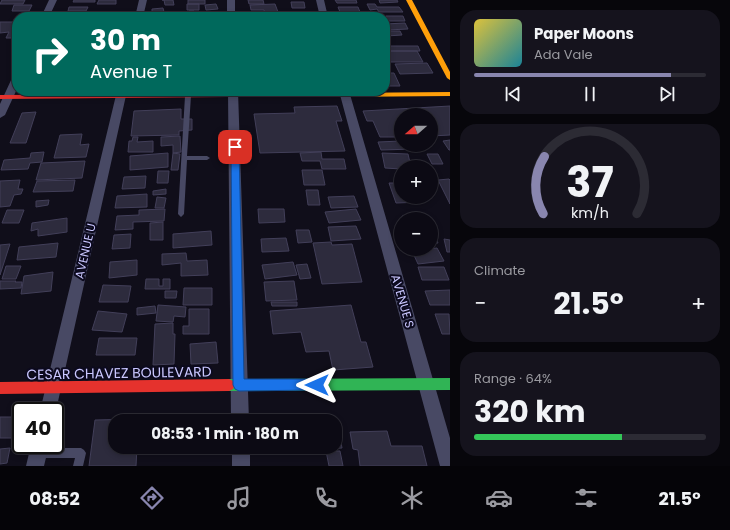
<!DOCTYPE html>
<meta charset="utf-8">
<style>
body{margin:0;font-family:Poppins,sans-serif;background:#15131d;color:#f1f3f6;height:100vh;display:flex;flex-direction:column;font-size:15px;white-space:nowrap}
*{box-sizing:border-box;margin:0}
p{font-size:13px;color:#9a9aa0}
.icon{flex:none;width:22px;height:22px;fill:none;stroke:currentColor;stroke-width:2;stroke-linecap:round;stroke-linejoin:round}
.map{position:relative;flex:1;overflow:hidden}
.details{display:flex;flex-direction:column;gap:10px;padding:10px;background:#07060b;width:280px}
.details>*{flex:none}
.hud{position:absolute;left:12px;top:12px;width:378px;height:84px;border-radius:16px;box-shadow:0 2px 6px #0003,0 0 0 1px #2c2b34;background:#00695c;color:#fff;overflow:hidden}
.needle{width:26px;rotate:250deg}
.buttons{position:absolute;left:394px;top:108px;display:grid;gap:8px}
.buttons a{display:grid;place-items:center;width:44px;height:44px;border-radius:50%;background:#0c0a14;box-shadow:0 2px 6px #0003,0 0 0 1px #2c2b34;font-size:20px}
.speed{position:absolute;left:12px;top:402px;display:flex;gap:8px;font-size:20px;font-weight:700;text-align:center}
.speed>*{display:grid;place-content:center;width:52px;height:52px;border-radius:50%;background:#0c0a14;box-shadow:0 2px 6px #0003,0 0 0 1px #2c2b34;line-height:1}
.speed .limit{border:2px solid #111;border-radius:6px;background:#fff;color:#111}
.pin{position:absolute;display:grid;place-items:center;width:34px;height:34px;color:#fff;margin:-17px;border-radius:8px;box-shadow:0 2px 6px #0006}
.me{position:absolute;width:44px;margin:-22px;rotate:270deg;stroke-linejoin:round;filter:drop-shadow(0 0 3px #0008)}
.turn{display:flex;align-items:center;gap:14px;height:84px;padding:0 12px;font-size:18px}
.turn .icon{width:52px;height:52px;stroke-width:2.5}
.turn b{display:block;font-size:28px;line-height:34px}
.big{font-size:30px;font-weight:700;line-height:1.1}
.details .tile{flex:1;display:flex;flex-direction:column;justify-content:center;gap:6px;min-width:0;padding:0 14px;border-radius:16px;background:#15131d}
.details .dial{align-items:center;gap:0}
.dial svg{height:104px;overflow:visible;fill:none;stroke:#2c2b34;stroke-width:7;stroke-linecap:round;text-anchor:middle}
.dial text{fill:#f1f3f6;stroke:none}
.song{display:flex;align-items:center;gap:12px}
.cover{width:48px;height:48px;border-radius:6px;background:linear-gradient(135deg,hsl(50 70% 55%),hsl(190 70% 35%))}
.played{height:4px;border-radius:2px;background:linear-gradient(90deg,#8986af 85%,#2c2b34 85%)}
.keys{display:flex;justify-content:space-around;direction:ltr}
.heat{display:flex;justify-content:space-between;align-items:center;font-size:22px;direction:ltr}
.charge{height:6px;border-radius:3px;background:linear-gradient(90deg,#34c759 64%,#2c2b34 0)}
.trip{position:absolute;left:108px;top:414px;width:234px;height:40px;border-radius:16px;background:#0c0a14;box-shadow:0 2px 6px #0003,0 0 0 1px #2c2b34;font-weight:700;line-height:40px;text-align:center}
.tab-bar{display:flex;height:64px;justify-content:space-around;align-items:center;background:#050408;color:#9a9aa0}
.tab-bar .icon{width:28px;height:28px}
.tab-bar .active{color:#8986af}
.tab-bar b{font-size:18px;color:#f1f3f6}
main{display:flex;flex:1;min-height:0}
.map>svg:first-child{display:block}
</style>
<main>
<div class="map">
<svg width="450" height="466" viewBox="0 0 450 466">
<rect width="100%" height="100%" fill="#100e1a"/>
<!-- building -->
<path fill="#2d2b3d" stroke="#423f59" d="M2 0H25L23 4H0Z
M74 0H95V2H73Z
M99 0H116V4H97Z
M162 0H173L174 5H165L164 0Z
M188 0H205V4H188Z
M248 0H263L264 4H249Z
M335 0H356L357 3H337Z
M379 0H397L398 2 380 3Z
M291 2H304L305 8H292Z
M187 4H199V10H187Z
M216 4 218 9 206 10 205 5Z
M275 4 278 12 265 13 264 10H251L250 5Z
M367 4H375L377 7H399L403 12H379L377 9 370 10Z
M14 5H32L29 11H12Z
M69 7H88L86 11H68Z
M338 7H358L360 12H340Z
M163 8 164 12 152 13V9Z
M189 11H194V17H152V14L189 13Z
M343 13H351L352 16 362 15 361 13H369L371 17H341L345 16Z
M386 16H403L405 21H388Z
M0 22H17V38H6L9 32 0 33Z
M405 23 408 29 387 30 385 27V24Z
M385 31H400L402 35 386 36Z
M385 46H418L420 51H387Z
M385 51H417L423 62H385Z
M427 63 433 73 400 74 395 64Z
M385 73H394L400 86H385Z
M337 106 342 121H336L345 151 260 153 254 114 295 113 294 107Z
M450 106V135L431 136V115H401V137H380L373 121H367L363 111Z
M181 109V119H192V130L179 131V135L131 136 134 111Z
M36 112 26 143H10L22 113Z
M82 134 80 145 89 144 86 157 54 158 60 135Z
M180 136 181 152 173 153V145L161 146V137Z
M133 137H138L137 142 153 141V152H128L129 141H132Z
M450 140V150H449L443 141Z
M401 141V145H414L415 149 381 150 378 142Z
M44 152 42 162 30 163 28 169 1 170 4 160 30 158 31 153Z
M321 152 322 159H344L346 169H322L320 161H302L300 153Z
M168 153V167L130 170V156Z
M173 153 180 154 178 170H171Z
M382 153 408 154 411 167H401V169L385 168Z
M427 154H438L443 164H432Z
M85 161 82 178 36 180 41 163Z
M302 170H322L325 185H304Z
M158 171H169L168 183H157Z
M146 176 145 188 122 189 124 177Z
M449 179 450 180V204L438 180Z
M20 180 18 189H23L21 194 14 195 10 206 0 207V181Z
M75 180 73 191 33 192 37 181Z
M389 183H401V197H420L422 202 396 203Z
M166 189V194L153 195V191Z
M306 190H318L320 205H308Z
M147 194V207L115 208 117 196Z
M354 196 358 207 331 208 328 197Z
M157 197 166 198 164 208H155Z
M49 200 48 205 36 207V201Z
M165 209 164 221 133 222V229L115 230 117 216 139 215V210Z
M258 209H284L285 222 259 223Z
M356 209 361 220 329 223 325 212Z
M7 210H24L19 223H2Z
M422 215 424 219H403L402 216Z
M67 218V232L38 236V229L31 231 32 223Z
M163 222V240H150V223Z
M356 226 361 239 331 241 328 227Z
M296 230H309L312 242 298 243Z
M211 231 212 245 173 248V234Z
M431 231H432L438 243H431Z
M131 234 130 248 112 249 114 235Z
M286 238 289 251 262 252 261 239Z
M444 239 450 240V252H447Z
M331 242 332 245 352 244 362 282 322 284 313 243Z
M58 243 56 257 17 260 19 247Z
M10 244 0 275V245Z
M437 248 444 261 418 264 412 251Z
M186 253 187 261 207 260 208 275 181 276V263L162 265V254Z
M137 260V275L109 278 110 262Z
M293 262 297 275 265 279 262 265Z
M307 264 311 278 300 279 296 265Z
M6 266H21L16 279H2Z
M418 267H444L449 280H422Z
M53 272 51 291 21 294 24 276Z
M146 279H159V286H163V279H170V289H145Z
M0 281H16L15 282H22L21 288 0 289Z
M294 281 297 300 266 301 264 282Z
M103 285 131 286 128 302H99Z
M184 288H212V305H183Z
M450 290V305H430L425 291Z
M165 291H177L176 298H165Z
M271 302H297V306H272Z
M158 305 186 307 185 317 174 316 173 322 156 321Z
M351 305 361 342H366L373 367 333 370 329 351 306 352 301 332 273 334 270 311Z
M155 306 156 313 137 315V308Z
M189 309H209V334H183V326H189Z
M98 311 127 314 122 332 92 330Z
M435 314H449L450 334H442Z
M173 323V334H175L174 364 153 365 155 324Z
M99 338H137L135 355H96Z
M216 342 218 363 191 364 190 344Z
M0 417H19L15 438H0Z
M155 417H202V421H155Z
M139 419V421H115V447H137L136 466H89L95 420Z
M315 419V421H272Z
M337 421 342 448 326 449V447H335V422Z
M387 431 391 446H422L427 466H360L358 450 353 449 350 432Z
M161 447H199V449H161Z
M10 448 7 463 0 464V449Z
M326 451H340L343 466H329Z"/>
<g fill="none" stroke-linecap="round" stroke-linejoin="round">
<!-- lane -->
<path fill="#484964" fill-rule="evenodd" d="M188 94 191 96 187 156H207L210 158 207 160H187L184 214 181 217 178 214 185 96Z
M38 448H81L84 450 86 453 83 466H73L75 458H38L35 456 33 453 35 450Z"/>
<!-- street -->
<path fill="#484964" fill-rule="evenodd" d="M49 0H57L49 17H41Z
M139 0H147L143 17H135Z
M227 0H235V17H227Z
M316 0H324L328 17H320Z
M17 75V89L5 115 0 118V104L12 78Z
M117 91H127L55 415V411H40Z
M228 91H238L249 421H231Z
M339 91H349L450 438V466H440Z
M31 445H49L44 466H26Z
M232 447H250V466H232Z"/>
<!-- fast -->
<path fill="#30b455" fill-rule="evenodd" d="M450 378V390L229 391 225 389 223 385 225 381 229 379Z"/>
<!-- slow -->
<path fill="#ff9f0a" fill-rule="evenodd" d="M406 0H412L450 72V80L447 78Z
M450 92V96L337 97 334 95 337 93Z"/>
<!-- jam -->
<path fill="#e5322d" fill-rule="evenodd" d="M337 93 339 94V96L0 99V95Z
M229 379 233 381 235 385 233 389 229 391 0 394V382Z"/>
</g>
<!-- route -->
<path fill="#1a73e8" stroke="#114b97" d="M235 144 239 147 244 379H317L321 381 323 385 321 389 317 390 239 391 235 389 233 385 231 147Z"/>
<g text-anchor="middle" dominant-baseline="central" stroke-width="4" stroke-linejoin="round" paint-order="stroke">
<!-- street labels -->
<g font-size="12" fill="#cac7ff" stroke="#0c0a1e">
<text transform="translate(85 251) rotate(-77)">AVENUE U</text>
<text transform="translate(403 301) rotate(74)">AVENUE S</text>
</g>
<!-- near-street labels -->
<g font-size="14" fill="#cac7ff" stroke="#0c0a1e">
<text transform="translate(119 373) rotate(-1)">CESAR CHAVEZ BOULEVARD</text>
</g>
</g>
</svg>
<div class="buttons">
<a><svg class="needle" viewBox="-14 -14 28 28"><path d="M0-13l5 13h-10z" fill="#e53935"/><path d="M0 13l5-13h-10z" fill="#9a9aa0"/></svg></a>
<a>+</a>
<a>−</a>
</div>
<div class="speed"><div class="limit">40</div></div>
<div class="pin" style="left:235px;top:147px;background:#d93025"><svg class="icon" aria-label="arrive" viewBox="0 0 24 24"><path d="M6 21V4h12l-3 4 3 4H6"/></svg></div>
<svg class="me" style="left:317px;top:385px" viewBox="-20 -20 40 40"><path d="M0-17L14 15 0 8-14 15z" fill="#1a73e8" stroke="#fff" stroke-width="4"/></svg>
<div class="trip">08:53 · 1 min · 180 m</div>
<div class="hud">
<div class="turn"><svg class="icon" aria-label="right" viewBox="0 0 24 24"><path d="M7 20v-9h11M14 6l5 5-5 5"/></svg><div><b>30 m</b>Avenue T</div></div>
</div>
</div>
<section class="details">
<div class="tile">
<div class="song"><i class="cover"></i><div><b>Paper Moons</b><p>Ada Vale</p></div></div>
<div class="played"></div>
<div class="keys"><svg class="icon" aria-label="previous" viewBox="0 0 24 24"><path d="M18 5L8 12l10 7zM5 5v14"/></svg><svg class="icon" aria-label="pause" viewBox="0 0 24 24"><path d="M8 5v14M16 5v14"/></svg><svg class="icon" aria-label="next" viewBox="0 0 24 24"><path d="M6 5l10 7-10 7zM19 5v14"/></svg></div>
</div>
<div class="tile dial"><svg viewBox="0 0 100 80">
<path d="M14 69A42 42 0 1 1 86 69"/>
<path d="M14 69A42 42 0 0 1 15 25" stroke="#8986af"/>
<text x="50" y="56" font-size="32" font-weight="700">37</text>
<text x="50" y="72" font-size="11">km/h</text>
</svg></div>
<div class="tile"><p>Climate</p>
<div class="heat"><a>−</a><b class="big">21.5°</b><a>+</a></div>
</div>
<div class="tile"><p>Range · 64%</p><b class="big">320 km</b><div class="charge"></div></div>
</section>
</main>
<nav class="tab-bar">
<b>08:52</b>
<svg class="icon active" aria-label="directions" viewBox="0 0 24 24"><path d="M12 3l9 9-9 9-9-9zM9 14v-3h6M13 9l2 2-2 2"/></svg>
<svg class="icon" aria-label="music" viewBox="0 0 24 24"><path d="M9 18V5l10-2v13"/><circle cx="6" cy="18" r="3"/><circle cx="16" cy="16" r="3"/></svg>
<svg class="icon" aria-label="phone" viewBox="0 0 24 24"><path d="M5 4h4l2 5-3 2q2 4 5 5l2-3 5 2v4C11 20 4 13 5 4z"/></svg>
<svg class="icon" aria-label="climate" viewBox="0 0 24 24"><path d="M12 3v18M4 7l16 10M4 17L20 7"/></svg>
<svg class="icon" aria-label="car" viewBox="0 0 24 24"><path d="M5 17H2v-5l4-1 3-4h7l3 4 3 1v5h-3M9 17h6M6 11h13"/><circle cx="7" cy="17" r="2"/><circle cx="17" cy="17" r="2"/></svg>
<svg class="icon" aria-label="filters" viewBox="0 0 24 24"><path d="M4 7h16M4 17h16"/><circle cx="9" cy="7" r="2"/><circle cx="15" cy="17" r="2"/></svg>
<b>21.5°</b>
</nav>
